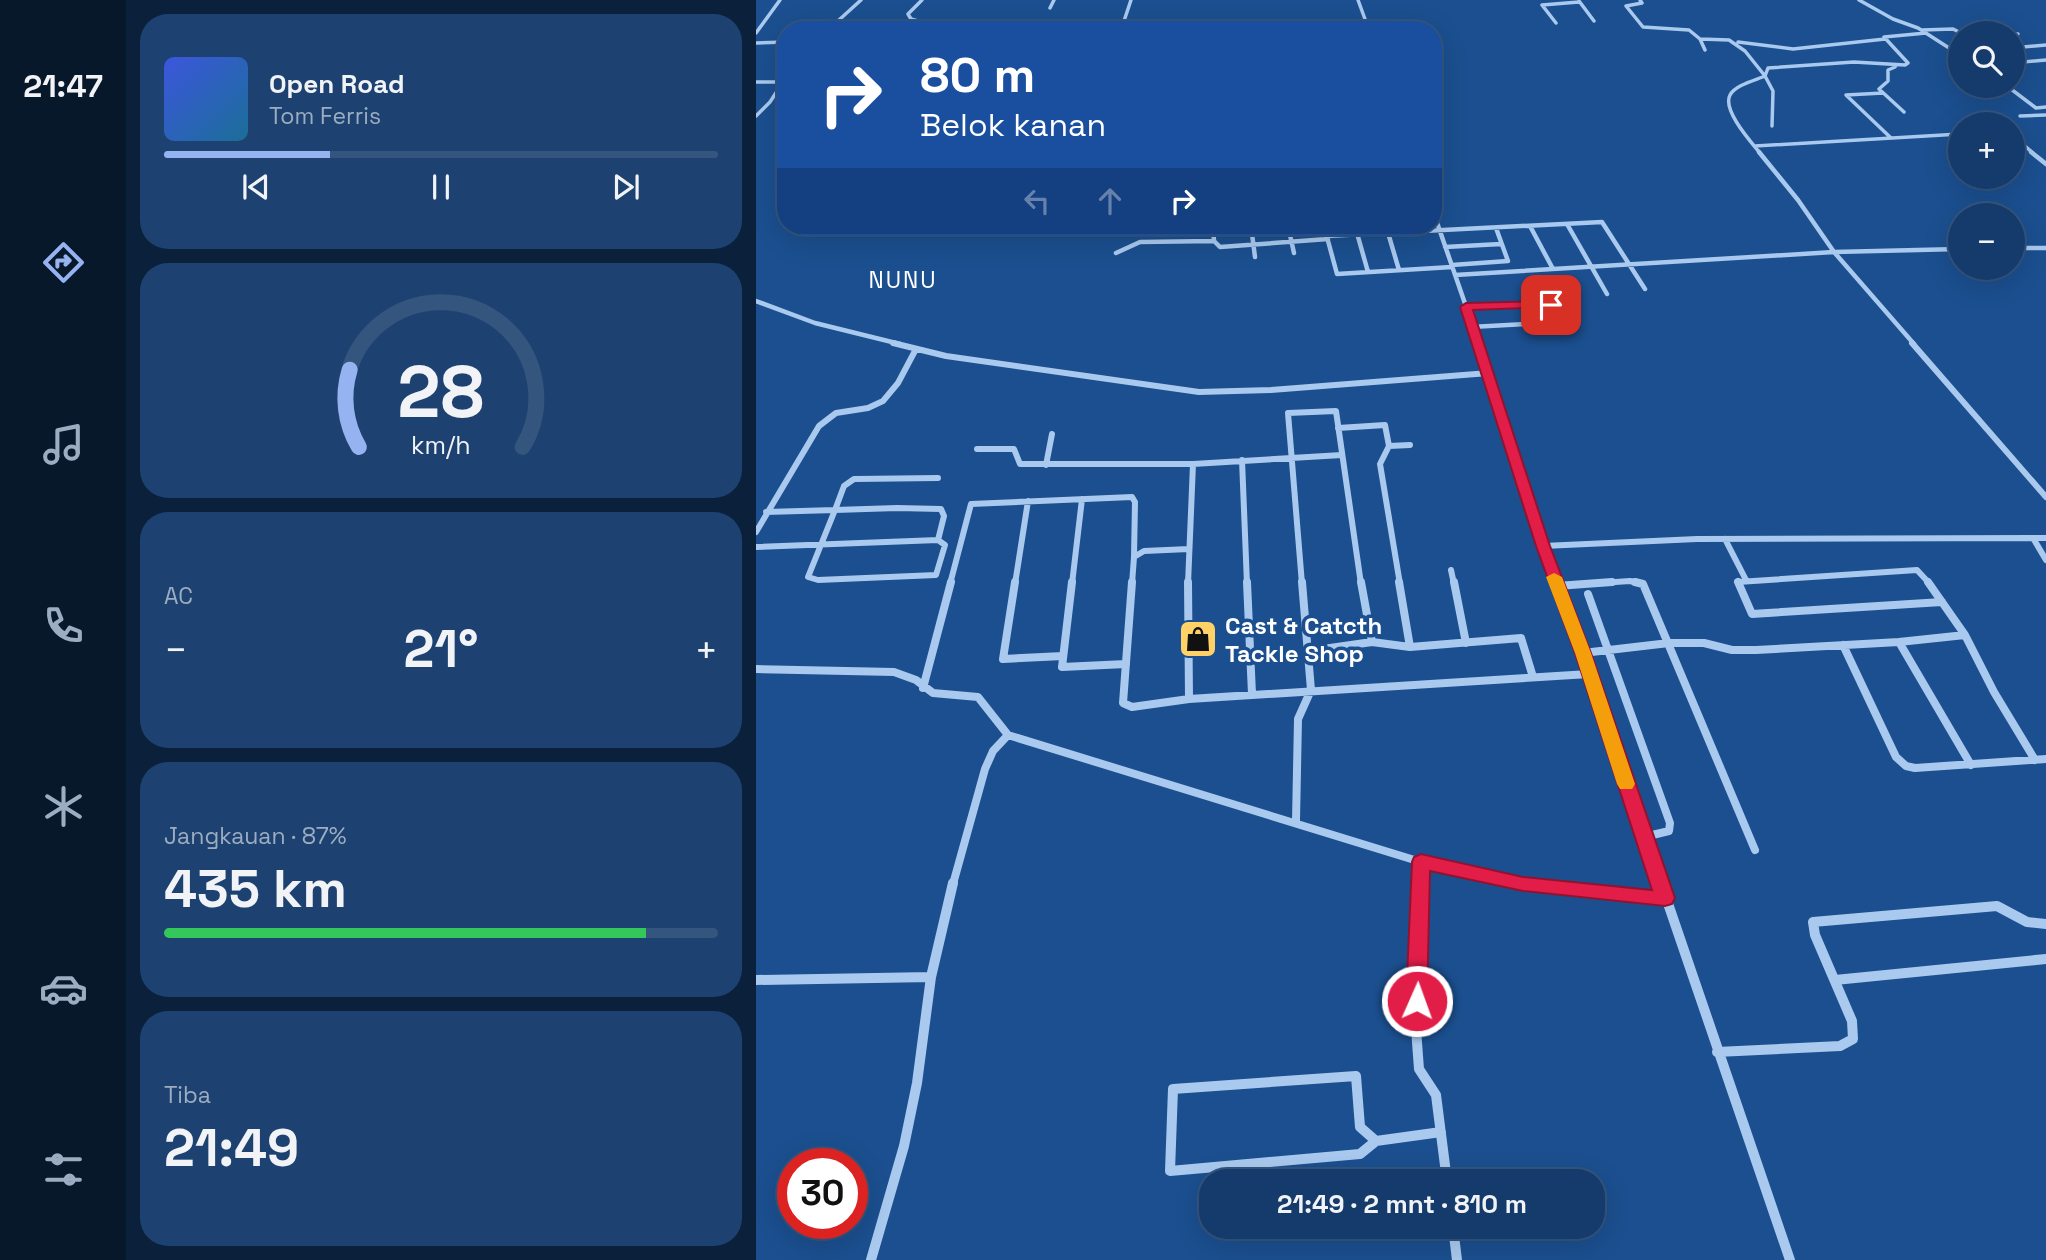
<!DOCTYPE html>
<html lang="id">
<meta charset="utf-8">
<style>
body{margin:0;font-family:"Space Grotesk",sans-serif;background:#1d4271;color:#f1f3f6;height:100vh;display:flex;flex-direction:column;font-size:26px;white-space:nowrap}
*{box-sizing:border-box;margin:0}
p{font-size:23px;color:#9dadc1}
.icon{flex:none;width:38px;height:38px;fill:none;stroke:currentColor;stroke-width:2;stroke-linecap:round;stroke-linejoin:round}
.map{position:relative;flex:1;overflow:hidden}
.details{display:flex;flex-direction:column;gap:14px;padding:14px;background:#0b203b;width:630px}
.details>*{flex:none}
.guide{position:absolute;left:21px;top:21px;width:665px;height:214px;border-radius:28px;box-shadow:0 7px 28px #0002,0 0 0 2px #33557e;background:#1a4fa0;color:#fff;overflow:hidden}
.fabs{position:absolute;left:1192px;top:21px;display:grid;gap:14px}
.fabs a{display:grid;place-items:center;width:77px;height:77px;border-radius:50%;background:#143b6b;box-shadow:0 7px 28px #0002,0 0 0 2px #33557e;font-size:35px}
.speed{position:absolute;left:21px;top:1148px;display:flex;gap:14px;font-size:35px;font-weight:700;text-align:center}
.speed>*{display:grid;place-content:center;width:91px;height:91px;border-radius:50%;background:#143b6b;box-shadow:0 7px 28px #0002,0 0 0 2px #33557e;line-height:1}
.speed .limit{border:10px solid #d22;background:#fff;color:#111}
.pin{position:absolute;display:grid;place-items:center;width:60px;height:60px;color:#fff;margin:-30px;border-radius:14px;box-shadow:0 4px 10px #0006}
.me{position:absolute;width:77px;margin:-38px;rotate:2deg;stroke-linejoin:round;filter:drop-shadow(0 0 5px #0008)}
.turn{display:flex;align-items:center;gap:24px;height:147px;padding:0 28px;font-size:32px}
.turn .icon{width:91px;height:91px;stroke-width:2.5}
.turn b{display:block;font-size:49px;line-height:60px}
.lanes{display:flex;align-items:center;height:66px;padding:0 28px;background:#0003;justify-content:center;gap:35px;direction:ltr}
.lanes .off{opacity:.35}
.big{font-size:52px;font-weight:800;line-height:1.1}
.details .widget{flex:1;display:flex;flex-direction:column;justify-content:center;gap:10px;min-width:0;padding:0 24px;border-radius:28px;background:#1d4271}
.details .dial{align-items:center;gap:0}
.dial svg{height:182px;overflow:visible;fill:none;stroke:#33557e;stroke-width:7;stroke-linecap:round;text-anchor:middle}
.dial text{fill:#f1f3f6;stroke:none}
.song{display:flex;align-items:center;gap:21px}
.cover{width:84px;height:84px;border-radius:10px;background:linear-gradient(135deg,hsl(230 70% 55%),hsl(200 70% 35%))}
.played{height:7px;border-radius:4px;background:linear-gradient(90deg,#95b2f1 30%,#33557e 30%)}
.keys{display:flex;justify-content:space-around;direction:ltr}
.heat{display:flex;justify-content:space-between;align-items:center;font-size:38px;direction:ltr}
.charge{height:10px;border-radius:5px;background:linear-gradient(90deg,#34c759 87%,#33557e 0)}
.trip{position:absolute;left:443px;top:1169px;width:406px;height:70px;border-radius:28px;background:#143b6b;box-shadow:0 7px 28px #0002,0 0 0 2px #33557e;font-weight:800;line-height:70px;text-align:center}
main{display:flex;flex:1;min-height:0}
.tabs{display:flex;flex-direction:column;width:126px;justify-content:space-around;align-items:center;background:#08182b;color:#9dadc1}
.tabs .icon{width:49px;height:49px}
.tabs .current{color:#95b2f1}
.tabs b{font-size:32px;color:#f1f3f6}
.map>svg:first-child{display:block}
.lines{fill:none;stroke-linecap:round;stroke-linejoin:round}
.street-far4{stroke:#a9c9ee;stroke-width:3.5}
.street-far3{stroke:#a9c9ee;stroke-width:4.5}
.street-far2{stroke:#a9c9ee;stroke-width:6}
.street-far1{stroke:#a9c9ee;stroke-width:8}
.street{stroke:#a9c9ee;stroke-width:10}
.route{fill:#e11d48;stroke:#92132f;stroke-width:2}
.slow{fill:#f59e0b}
.labels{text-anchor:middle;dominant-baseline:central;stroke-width:7;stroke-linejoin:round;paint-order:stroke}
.far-quarter-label{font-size:23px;letter-spacing:2px;fill:#fff;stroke:#1b4f8f}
.poi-label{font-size:24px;font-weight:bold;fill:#fff;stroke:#1b4f8f;text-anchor:start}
</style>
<main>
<nav class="tabs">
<b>21:47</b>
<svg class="icon current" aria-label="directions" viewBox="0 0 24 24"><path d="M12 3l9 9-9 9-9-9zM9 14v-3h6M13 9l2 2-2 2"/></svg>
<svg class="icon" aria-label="music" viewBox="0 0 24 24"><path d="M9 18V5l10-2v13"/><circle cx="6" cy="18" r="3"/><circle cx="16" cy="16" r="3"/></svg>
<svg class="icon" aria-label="phone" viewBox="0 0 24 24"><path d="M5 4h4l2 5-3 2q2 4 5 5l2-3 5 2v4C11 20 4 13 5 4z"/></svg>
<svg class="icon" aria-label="climate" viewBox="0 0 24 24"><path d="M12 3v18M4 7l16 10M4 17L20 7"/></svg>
<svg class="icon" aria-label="car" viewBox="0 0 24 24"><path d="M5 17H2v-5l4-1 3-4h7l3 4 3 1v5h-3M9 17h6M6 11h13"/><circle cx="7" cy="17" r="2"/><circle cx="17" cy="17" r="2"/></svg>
<svg class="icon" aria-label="filters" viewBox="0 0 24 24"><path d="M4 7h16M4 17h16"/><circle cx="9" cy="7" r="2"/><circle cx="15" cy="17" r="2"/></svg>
</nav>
<section class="details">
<div class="widget">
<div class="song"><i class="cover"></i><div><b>Open Road</b><p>Tom Ferris</p></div></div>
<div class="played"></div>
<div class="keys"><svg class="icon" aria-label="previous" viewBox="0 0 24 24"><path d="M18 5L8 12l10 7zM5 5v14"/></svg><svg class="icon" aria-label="pause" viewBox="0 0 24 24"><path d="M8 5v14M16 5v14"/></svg><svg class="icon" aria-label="next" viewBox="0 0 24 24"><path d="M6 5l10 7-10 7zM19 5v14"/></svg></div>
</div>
<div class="widget dial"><svg viewBox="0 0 100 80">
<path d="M14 69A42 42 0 1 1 86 69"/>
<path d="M14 69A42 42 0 0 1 10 35" stroke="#95b2f1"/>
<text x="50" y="56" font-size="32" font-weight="700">28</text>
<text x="50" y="72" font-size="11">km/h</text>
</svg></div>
<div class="widget"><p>AC</p>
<div class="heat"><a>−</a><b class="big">21°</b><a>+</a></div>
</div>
<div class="widget"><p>Jangkauan · 87%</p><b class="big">435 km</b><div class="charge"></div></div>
<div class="widget"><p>Tiba</p><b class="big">21:49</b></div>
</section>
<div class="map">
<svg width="1290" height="1260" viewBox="0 0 1290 1260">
<rect width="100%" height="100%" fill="#1b4f8f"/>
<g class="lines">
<path class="street-far4" d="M166,0l-14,14 3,5 14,4
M602,0l11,30
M884,0l2,3 -16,3 17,21 46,3 11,9 29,1 16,11 20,25c-9,4 -30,9 -35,19 -8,15 21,47 30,58
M1103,0l34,19 25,9 42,27
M823,1l15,20
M294,8l4,-8
M800,23l-14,-18 37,-3
M268,24v6
M298,25l1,5
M72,30l33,-30
M365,30l10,-30
M1166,30l31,-1 8,4
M0,33l24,-33
M1256,34h6
M944,39l5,11
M982,42l55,7 92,-10
M0,43l30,-1
M1256,48l34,-3
M1256,63l34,-3
M1139,67l-7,3v11l-9,8 25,23
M0,82h29
M1251,86l29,22 10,-1
M1127,93l-37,2 45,43
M0,116l14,-14 13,-20
M1264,116l25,-1
M1016,126l1,-35 -8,-15 3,-8 86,-6 51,3 3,-2 -24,-26 42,-4
M1256,135l21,18
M999,146l205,-12"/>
<path class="street-far3" d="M1003,152l39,48 36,52 126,-3
M1275,152l15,12
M677,211l46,133
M811,224l40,70
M457,226l1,15
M495,226l4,31
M532,226l6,27
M568,226l13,48 115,-7
M599,226l13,46
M630,226l13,44
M774,226l23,43
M570,236l276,-14 43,67
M689,247l56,-3
M1256,248h34
M360,253l24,-11 74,-1 6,6 108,-8
M696,265l56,-4 -12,-33
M699,275l379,-23 80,92
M0,301l59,22 85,21
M710,307l82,-3 10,6 6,12 -93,5"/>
<path class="street-far2" d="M137,343l53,13 253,36 72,-2 218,-17
M722,343l79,241
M1156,343l134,154
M582,428l47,-3 4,21 -9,18 20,120
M633,446l21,-1
M221,449h37l6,15h173l149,-9
M486,460l5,124
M290,465l6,-31
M141,508l44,1 3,7 -6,24 7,5 -9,30 -118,5 -10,-3 27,-67z
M79,510l9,-24 10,-7 84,-1
M10,512l69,-2
M0,532l63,-106 17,-13 32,-5 15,-7 15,-18 18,-34
M1277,538h13
M969,539l21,41
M787,546l154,-7 336,-1 13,22
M0,547l182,-7
M695,570l3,14
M194,584l21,-80 161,-7 3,5 -1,55
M259,584l13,-83
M316,584l10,-85
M376,584l2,-27 10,-6 45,-2
M432,584l5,-120
M546,584l-14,-171 48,-2 25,173
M830,584l44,-3 13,3
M983,584l-1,-2 179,-12 13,14"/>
<path class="street-far1" d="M259,582l-12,77 60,-3
M316,582l-10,85 64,-3
M376,582l-9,121 9,4 57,-8
M432,582l1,117 400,-25
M491,582l5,112
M605,582l11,60
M643,582l11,65
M698,582l12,61
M801,582l105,302
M879,582l8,2 112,266
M982,582l14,32 190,-12
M1172,582l37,53
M801,586l55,-4
M832,594l82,229 -1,8 -25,6
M1087,645l53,112 10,9 9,2 131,-9
M553,651l63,-9 38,5 111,-9 12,39
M827,653l86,-10h35l28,7h24l143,-8
M0,669l138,3 22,8 17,13 45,4 30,38 413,127 106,22
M167,688l28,-106
M1215,765l-72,-123 66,-7 29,57 41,68
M540,821l2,-102 13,-29 -9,-108
M197,884l32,-115 8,-18 15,-16
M664,884l1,-22"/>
<path class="street" d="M664,883l-4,146 3,40 17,26 11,86
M761,883l148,15
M905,883l129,377
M0,980l175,-3
M1079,980l211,-21
M961,1052l123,-6 13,-7 -1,-18 -37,-86 -2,-13 184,-16 30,16 19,2
M600,1076l4,51 16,14 -16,13 -190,17 3,-82z
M620,1141l65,-9
M697,1227l4,33
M115,1260l33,-114 13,-63 14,-106 22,-94"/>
</g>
<path class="route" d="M795,301l6,4 -2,2 -82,3 77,236 41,107 84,245 -3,6 -7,2 -142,-15 -93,-20 -3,130 -3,6 -7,3 -8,-3 -3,-6 6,-139 2,-5 7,-3 102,23 129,13 -77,-237 -39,-107 -76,-239 6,-4z"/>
<path class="slow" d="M798,573l8,4 29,76 44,131 -3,5h-12l-3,-5 -42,-131 -29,-76z"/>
<defs>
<symbol id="shop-square" viewBox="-11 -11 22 22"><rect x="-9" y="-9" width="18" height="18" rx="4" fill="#ffd166" stroke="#1b4f8f"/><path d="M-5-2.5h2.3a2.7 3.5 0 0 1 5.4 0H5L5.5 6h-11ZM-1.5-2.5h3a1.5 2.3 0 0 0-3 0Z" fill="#111"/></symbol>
</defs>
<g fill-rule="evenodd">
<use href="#shop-square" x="420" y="617" width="44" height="44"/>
</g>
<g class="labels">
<g class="far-quarter-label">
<text x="147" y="280">NUNU</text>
</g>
<g class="poi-label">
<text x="469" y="625">Cast &amp; Catcth<tspan x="469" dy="28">Tackle Shop</tspan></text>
</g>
</g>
</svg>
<div class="fabs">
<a><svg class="icon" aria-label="search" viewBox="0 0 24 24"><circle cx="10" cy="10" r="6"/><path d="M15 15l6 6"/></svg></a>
<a>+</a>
<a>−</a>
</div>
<div class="speed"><div class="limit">30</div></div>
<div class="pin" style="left:795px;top:305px;background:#d93025"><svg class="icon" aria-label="arrive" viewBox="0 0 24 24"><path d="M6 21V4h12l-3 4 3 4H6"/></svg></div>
<svg class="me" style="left:661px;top:1001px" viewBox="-20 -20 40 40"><circle r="17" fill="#e11d48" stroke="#fff" stroke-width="3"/><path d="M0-11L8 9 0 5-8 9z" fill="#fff"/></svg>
<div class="trip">21:49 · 2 mnt · 810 m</div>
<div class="guide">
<div class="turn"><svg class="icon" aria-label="right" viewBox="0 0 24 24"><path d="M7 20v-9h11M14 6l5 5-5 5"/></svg><div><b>80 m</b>Belok kanan</div></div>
<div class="lanes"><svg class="icon off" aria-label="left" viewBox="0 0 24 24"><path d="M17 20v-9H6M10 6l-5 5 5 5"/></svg><svg class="icon off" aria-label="ahead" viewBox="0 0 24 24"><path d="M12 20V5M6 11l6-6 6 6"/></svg><svg class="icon" aria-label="right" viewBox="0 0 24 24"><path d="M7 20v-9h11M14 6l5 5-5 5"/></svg></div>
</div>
</div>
</main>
